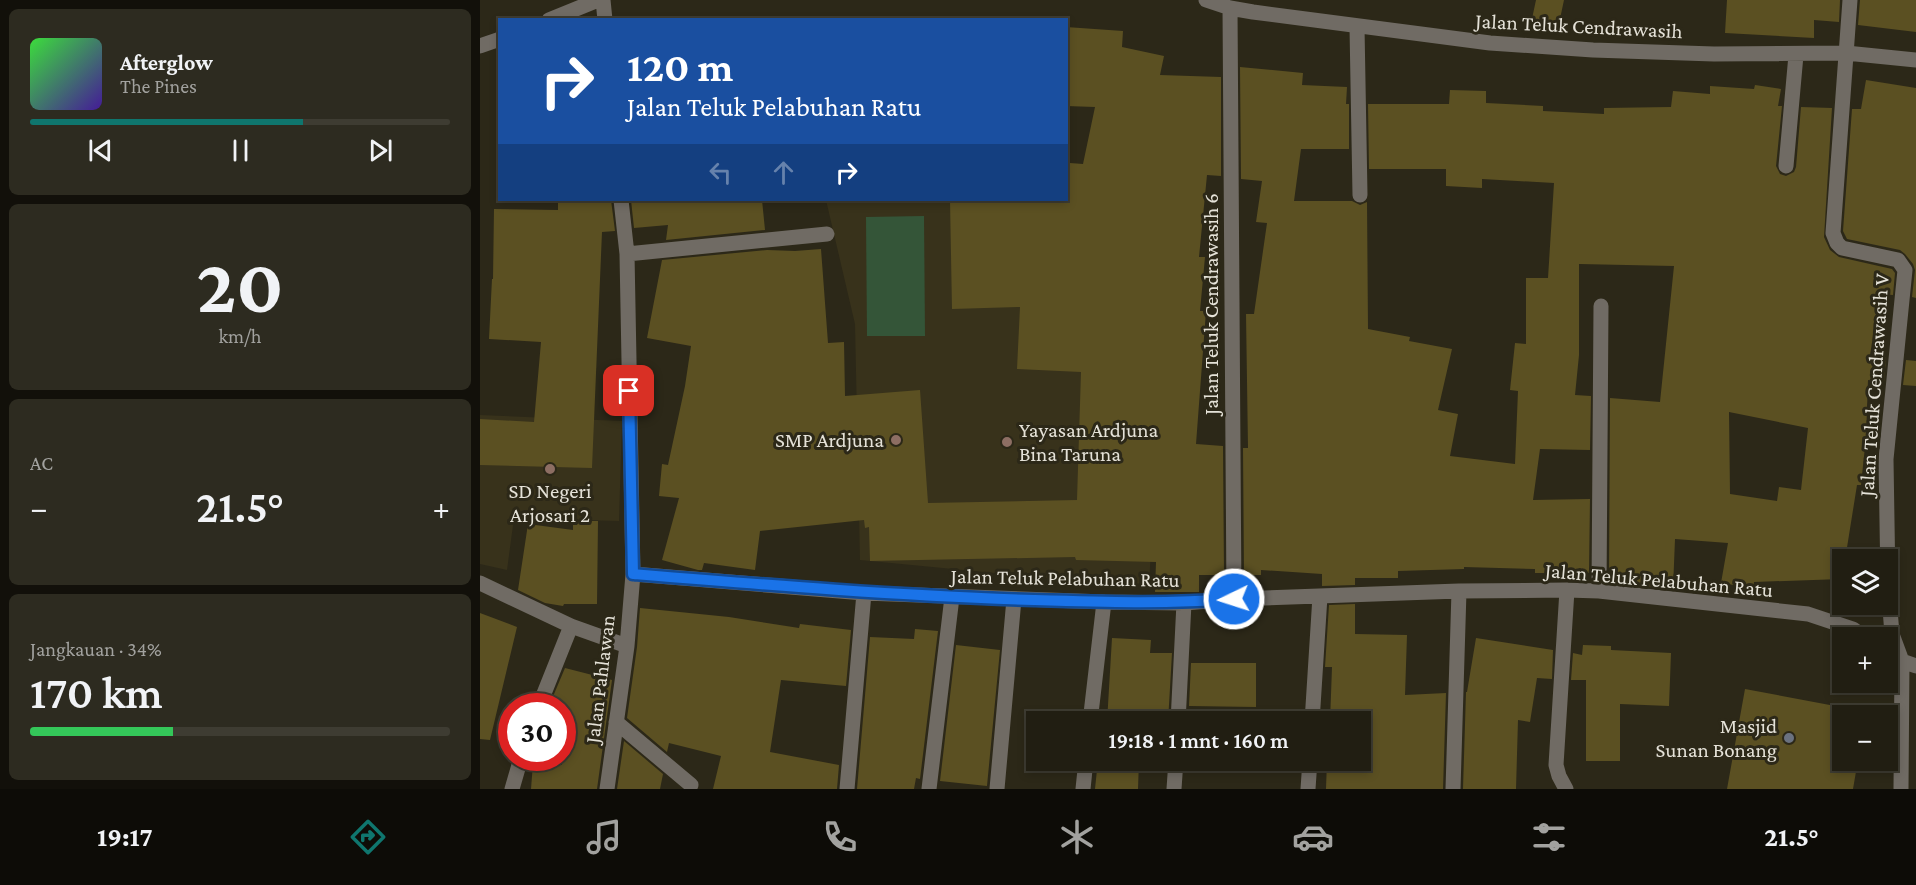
<!DOCTYPE html>
<html lang="id">
<meta charset="utf-8">
<style>
body{margin:0;font-family:"Crimson Pro",serif;background:#2d2b20;color:#f1f3f6;height:100vh;display:flex;flex-direction:column;font-size:22px;white-space:nowrap}
*{box-sizing:border-box;margin:0}
p{font-size:20px;color:#a2a29f}
.icon{flex:none;width:33px;height:33px;fill:none;stroke:currentColor;stroke-width:2;stroke-linecap:round;stroke-linejoin:round}
.map{position:relative;flex:1;overflow:hidden}
.panel{display:flex;flex-direction:column;gap:9px;padding:9px;background:#12100a;width:480px}
.panel>*{flex:none}
.guide{position:absolute;left:18px;top:18px;width:570px;height:183px;border-radius:0px;box-shadow:0 3px 9px #0003,0 0 0 2px #3e3c32;background:#1a4fa0;color:#fff;overflow:hidden}
.fabs{position:absolute;left:1352px;top:549px;display:grid;gap:12px}
.fabs a{display:grid;place-items:center;width:66px;height:66px;border-radius:0px;background:#211e12;box-shadow:0 3px 9px #0003,0 0 0 2px #3e3c32;font-size:30px}
.speed{position:absolute;left:18px;top:693px;display:flex;gap:12px;font-size:30px;font-weight:700;text-align:center}
.speed>*{display:grid;place-content:center;width:78px;height:78px;border-radius:50%;background:#211e12;box-shadow:0 3px 9px #0003,0 0 0 2px #3e3c32;line-height:1}
.speed .limit{border:9px solid #d22;background:#fff;color:#111}
.pin{position:absolute;display:grid;place-items:center;width:51px;height:51px;color:#fff;margin:-26px;border-radius:12px;box-shadow:0 3px 9px #0006}
.me{position:absolute;width:66px;margin:-33px;rotate:266deg;stroke-linejoin:round;filter:drop-shadow(0 0 4px #0008)}
.turn{display:flex;align-items:center;gap:21px;height:126px;padding:0 30px;font-size:27px}
.turn .icon{width:78px;height:78px;stroke-width:2.5}
.turn b{display:block;font-size:42px;line-height:51px}
.lanes{display:flex;align-items:center;height:57px;padding:0 30px;background:#0003;justify-content:center;gap:30px;direction:ltr}
.lanes .off{opacity:.35}
.big{font-size:45px;font-weight:600;line-height:1.1}
.panel .card{flex:1;display:flex;flex-direction:column;justify-content:center;gap:9px;min-width:0;padding:0 21px;border-radius:9px;background:#2d2b20}
.panel .dial{align-items:center;gap:0}
.dial b{font-size:78px;line-height:1}
.song{display:flex;align-items:center;gap:18px}
.cover{width:72px;height:72px;border-radius:9px;background:linear-gradient(135deg,hsl(120 70% 55%),hsl(260 70% 35%))}
.played{height:6px;border-radius:3px;background:linear-gradient(90deg,#0f766e 65%,#3e3c32 65%)}
.keys{display:flex;justify-content:space-around;direction:ltr}
.heat{display:flex;justify-content:space-between;align-items:center;font-size:33px;direction:ltr}
.charge{height:9px;border-radius:4px;background:linear-gradient(90deg,#34c759 34%,#3e3c32 0)}
.trip{position:absolute;left:546px;top:711px;width:345px;height:60px;border-radius:0px;background:#211e12;box-shadow:0 3px 9px #0003,0 0 0 2px #3e3c32;font-weight:600;line-height:60px;text-align:center}
.dock{display:flex;height:96px;justify-content:space-around;align-items:center;background:#0d0c07;color:#a2a29f}
.dock .icon{width:42px;height:42px}
.dock .active{color:#0f766e}
.dock b{font-size:27px;color:#f1f3f6}
main{display:flex;flex:1;min-height:0}
.map>svg:first-child{display:block}
.built{fill:#38321b}
.green{fill:#345538}
.building{fill:#5b5022;fill-rule:evenodd}
.lines{fill:none;stroke-linecap:round;stroke-linejoin:round}
.minor{stroke:#706b64;stroke-width:15}
.route-casing{stroke:#114b97;stroke-width:15}
.route{stroke:#1a73e8;stroke-width:10}
.education-dot{fill:#8d6e63;stroke:#2c2818;stroke-width:2}
.worship-dot{fill:#6b7280;stroke:#2c2818;stroke-width:2}
.labels{text-anchor:middle;dominant-baseline:central;stroke-width:6;stroke-linejoin:round;paint-order:stroke}
.street-label{font-size:21px;fill:#e5e2d8;stroke:#2c2818}
.poi-label{font-size:21px;fill:#e5e2d8;stroke:#2c2818;text-anchor:end}
</style>
<main>
<section class="panel">
<div class="card">
<div class="song"><i class="cover"></i><div><b>Afterglow</b><p>The Pines</p></div></div>
<div class="played"></div>
<div class="keys"><svg class="icon" aria-label="previous" viewBox="0 0 24 24"><path d="M18 5L8 12l10 7zM5 5v14"/></svg><svg class="icon" aria-label="pause" viewBox="0 0 24 24"><path d="M8 5v14M16 5v14"/></svg><svg class="icon" aria-label="next" viewBox="0 0 24 24"><path d="M6 5l10 7-10 7zM19 5v14"/></svg></div>
</div>
<div class="card dial"><b>20</b><p>km/h</p></div>
<div class="card"><p>AC</p>
<div class="heat"><a>−</a><b class="big">21.5°</b><a>+</a></div>
</div>
<div class="card"><p>Jangkauan · 34%</p><b class="big">170 km</b><div class="charge"></div></div>
</section>
<div class="map">
<svg width="1436" height="789" viewBox="0 0 1436 789">
<rect width="100%" height="100%" fill="#2c2818"/>
<path class="built" d="M346,200h185v96l152,2 -14,290 -289,-28 -5,-236z
M0,415l142,6 -3,100 -105,-3 -7,52 -27,-6z"/>
<path class="green" d="M444,216l1,120h-58l-1,-119z"/>
<path class="building" d="M1056,0h28l-7,33 -27,-5z
M1247,0h113l-1,22 -25,-2v18l-89,-5z
M1380,0h56v32l-58,-7z
M586,27l57,4 -1,16 42,9 -4,19 61,2v99l-14,-1 -8,82h6l-5,54h6l-10,133 27,2 1,129h-25v17h-44l1,-30 -80,-2 -1,-3 -205,4 -1,-34 -4,1 -1,-8 -104,11 -5,39 -51,-7 -2,7h-4l-36,-10 17,-62 -20,-2 3,-32 6,1 17,-79 6,-40 -44,-8 15,-78 105,-10 28,1 26,-2 7,94 16,-1 1,54 75,-6 8,113 149,-3 4,-128 -64,-3 3,-62 -68,2 -2,-109h119l1,-37 13,1 12,-57 -29,-1z
M760,67l63,6 -1,12 45,2 -1,17h3v45h-48l-7,52h58l8,4 7,-3 1,127 42,8 -1,4 43,8 -14,61 20,4 -8,42 65,8 3,-73 -8,-1 5,-47 11,1v-66h22l6,-95 -72,-4v9l-36,-2v-17h-77l-1,-65h81l1,-14 36,1v12l57,3v5l61,3v-6l67,-1 2,-16 37,3v-8l44,3 1,-4 26,4 -3,17h4l-6,60 4,8 6,2 8,-4 2,-5 5,-60 31,1 -8,129 6,13 9,7 53,12 3,4 -2,22 -13,-1 -10,61 16,2 -2,25 -16,-2 -2,57 -5,48h-4l-12,75h-3v19l-88,3 -1,6 -32,-5 7,-40 -53,-4 -2,50 -64,-7 1,-184 50,4 14,-136 -95,-2v91l-4,40 16,1 -1,54 -50,-1 -7,51 57,-1 -1,74h-54v-4l-71,-2v2l-66,2v7h-43v7l-33,1v-12l-61,-4v5h-17l-1,-127h5l-2,-134h8l13,-91 -11,-1 6,-41 -21,-2zM1249,412l79,16 -7,62 -22,-3 -2,14 -47,-7z
M1386,80l50,8v210l-4,-1 3,-27 -2,-6 -8,-10 -5,-4 -53,-11 -4,-8 9,-122h9z
M78,200h53l4,31 -13,1 -10,236 -112,-3v-46l54,3 7,-80 -52,-3 3,-60h1l1,-70 64,1z
M151,200h131l3,30 -99,10 2,-15 -34,3z
M1426,360l10,1v25l-13,-1z
M93,521h25l-1,83h-33l-1,2 -18,-3 -27,-13 10,-66 45,6z
M875,604v30l52,1 -2,60 41,-2 -3,96h-117l1,-29h33v-38h-30l2,-55h-7l4,-62z
M160,608l89,9 70,11 1,-4 51,6 -5,56 -65,-6 -11,72 69,13 -2,24h-124l8,-33 -52,-13 -2,9 -40,-34 10,-71z
M0,613l37,14 -27,113 -10,-1z
M435,629l23,2 -18,148 -4,-1 -2,11h-57l13,-152 44,2z
M632,638l39,2 -1,13h22l-4,69h-61z
M996,638l77,12 -1,29 -15,-1 -7,44 -12,-2 -2,69h-53l3,-97h1z
M476,645l44,5 -13,136 -47,-5z
M1103,645l28,1v4l60,3 -2,53 -49,-2v57h-34v-81h-15l2,-27 9,2z
M711,663h65v44l-67,-1z
M85,668l47,12 -15,109h-66l2,-26 29,2v-59h-13z
M1265,689l122,23 -1,4h-24v44h16l-5,29h-126z
M144,741l39,33 -3,15h-43z
M618,760h68l-27,1 -1,28h-43z"/>
<g class="lines">
<path class="minor" d="M123,0l2,20
M726,0l24,8 23,4 237,31 103,7 121,4 132,-1 70,7
M1370,0l-17,233 4,10 5,5 56,12 7,10 -19,189 2,125 4,50 10,27 -1,128
M750,8l4,591
M69,20l49,-20
M877,27l3,168
M0,46l20,-7
M1306,166l10,-111
M147,254l200,-20
M153,574l231,19 240,9 80,1 50,-4 225,-8 108,-1 32,1 209,23 45,15 12,9
M0,583l91,43
M1119,591l2,-285
M1407,653l15,8 14,5
M59,706l32,-80 56,20
M136,722l75,63
M610,722l14,-120
M698,722l6,-119
M832,722l8,-126
M32,789l9,-31
M127,789l20,-143 6,-72 -6,-320 -6,-54
M367,789l17,-196
M449,789l23,-192
M517,789l17,-190
M603,789l3,-29
M694,789l2,-29
M828,789l2,-29
M973,789l6,-198
M1086,789l-7,-13 -3,-11 11,-175"/>
</g>
<g class="lines">
<defs>
<path id="route" d="M149,391l4,183c134,11 267,22 401,26 67,2 133,4 200,-1"/>
</defs>
<use href="#route" class="route-casing"/>
<use href="#route" class="route"/>
</g>
<g class="education-dot">
<circle cx="416" cy="440" r="6"/>
<circle cx="527" cy="442" r="6"/>
<circle cx="70" cy="469" r="6"/>
</g>
<circle class="worship-dot" cx="1309" cy="738" r="6"/>
<g class="labels">
<g class="street-label">
<text transform="translate(1099 26) rotate(3)">Jalan Teluk Cendrawasih</text>
<text transform="translate(731 304) rotate(-90)">Jalan Teluk Cendrawasih 6</text>
<text transform="translate(1394 385) rotate(-86)">Jalan Teluk Cendrawasih V</text>
<text transform="translate(585 578) rotate(1)">Jalan Teluk Pelabuhan Ratu</text>
<text transform="translate(1179 580) rotate(5)">Jalan Teluk Pelabuhan Ratu</text>
<text transform="translate(120 679) rotate(-83)">Jalan Pahlawan</text>
</g>
<g class="poi-label">
<text x="539" y="430" text-anchor="start">Yayasan Ardjuna<tspan x="539" dy="24">Bina Taruna</tspan></text>
<text x="404" y="440">SMP Ardjuna</text>
<text x="70" y="491" text-anchor="middle">SD Negeri<tspan x="70" dy="24">Arjosari 2</tspan></text>
<text x="1297" y="726">Masjid<tspan x="1297" dy="24">Sunan Bonang</tspan></text>
</g>
</g>
</svg>
<div class="fabs">
<a><svg class="icon" aria-label="layers" viewBox="0 0 24 24"><path d="M12 4l9 5-9 5-9-5zM3 14l9 5 9-5"/></svg></a>
<a>+</a>
<a>−</a>
</div>
<div class="speed"><div class="limit">30</div></div>
<div class="pin" style="left:149px;top:391px;background:#d93025"><svg class="icon" aria-label="arrive" viewBox="0 0 24 24"><path d="M6 21V4h12l-3 4 3 4H6"/></svg></div>
<svg class="me" style="left:754px;top:599px" viewBox="-20 -20 40 40"><circle r="17" fill="#1a73e8" stroke="#fff" stroke-width="3"/><path d="M0-11L8 9 0 5-8 9z" fill="#fff"/></svg>
<div class="trip">19:18 · 1 mnt · 160 m</div>
<div class="guide">
<div class="turn"><svg class="icon" aria-label="right" viewBox="0 0 24 24"><path d="M7 20v-9h11M14 6l5 5-5 5"/></svg><div><b>120 m</b>Jalan Teluk Pelabuhan Ratu</div></div>
<div class="lanes"><svg class="icon off" aria-label="left" viewBox="0 0 24 24"><path d="M17 20v-9H6M10 6l-5 5 5 5"/></svg><svg class="icon off" aria-label="ahead" viewBox="0 0 24 24"><path d="M12 20V5M6 11l6-6 6 6"/></svg><svg class="icon" aria-label="right" viewBox="0 0 24 24"><path d="M7 20v-9h11M14 6l5 5-5 5"/></svg></div>
</div>
</div>
</main>
<nav class="dock">
<b>19:17</b>
<svg class="icon active" aria-label="directions" viewBox="0 0 24 24"><path d="M12 3l9 9-9 9-9-9zM9 14v-3h6M13 9l2 2-2 2"/></svg>
<svg class="icon" aria-label="music" viewBox="0 0 24 24"><path d="M9 18V5l10-2v13"/><circle cx="6" cy="18" r="3"/><circle cx="16" cy="16" r="3"/></svg>
<svg class="icon" aria-label="phone" viewBox="0 0 24 24"><path d="M5 4h4l2 5-3 2q2 4 5 5l2-3 5 2v4C11 20 4 13 5 4z"/></svg>
<svg class="icon" aria-label="climate" viewBox="0 0 24 24"><path d="M12 3v18M4 7l16 10M4 17L20 7"/></svg>
<svg class="icon" aria-label="car" viewBox="0 0 24 24"><path d="M5 17H2v-5l4-1 3-4h7l3 4 3 1v5h-3M9 17h6M6 11h13"/><circle cx="7" cy="17" r="2"/><circle cx="17" cy="17" r="2"/></svg>
<svg class="icon" aria-label="filters" viewBox="0 0 24 24"><path d="M4 7h16M4 17h16"/><circle cx="9" cy="7" r="2"/><circle cx="15" cy="17" r="2"/></svg>
<b>21.5°</b>
</nav>
